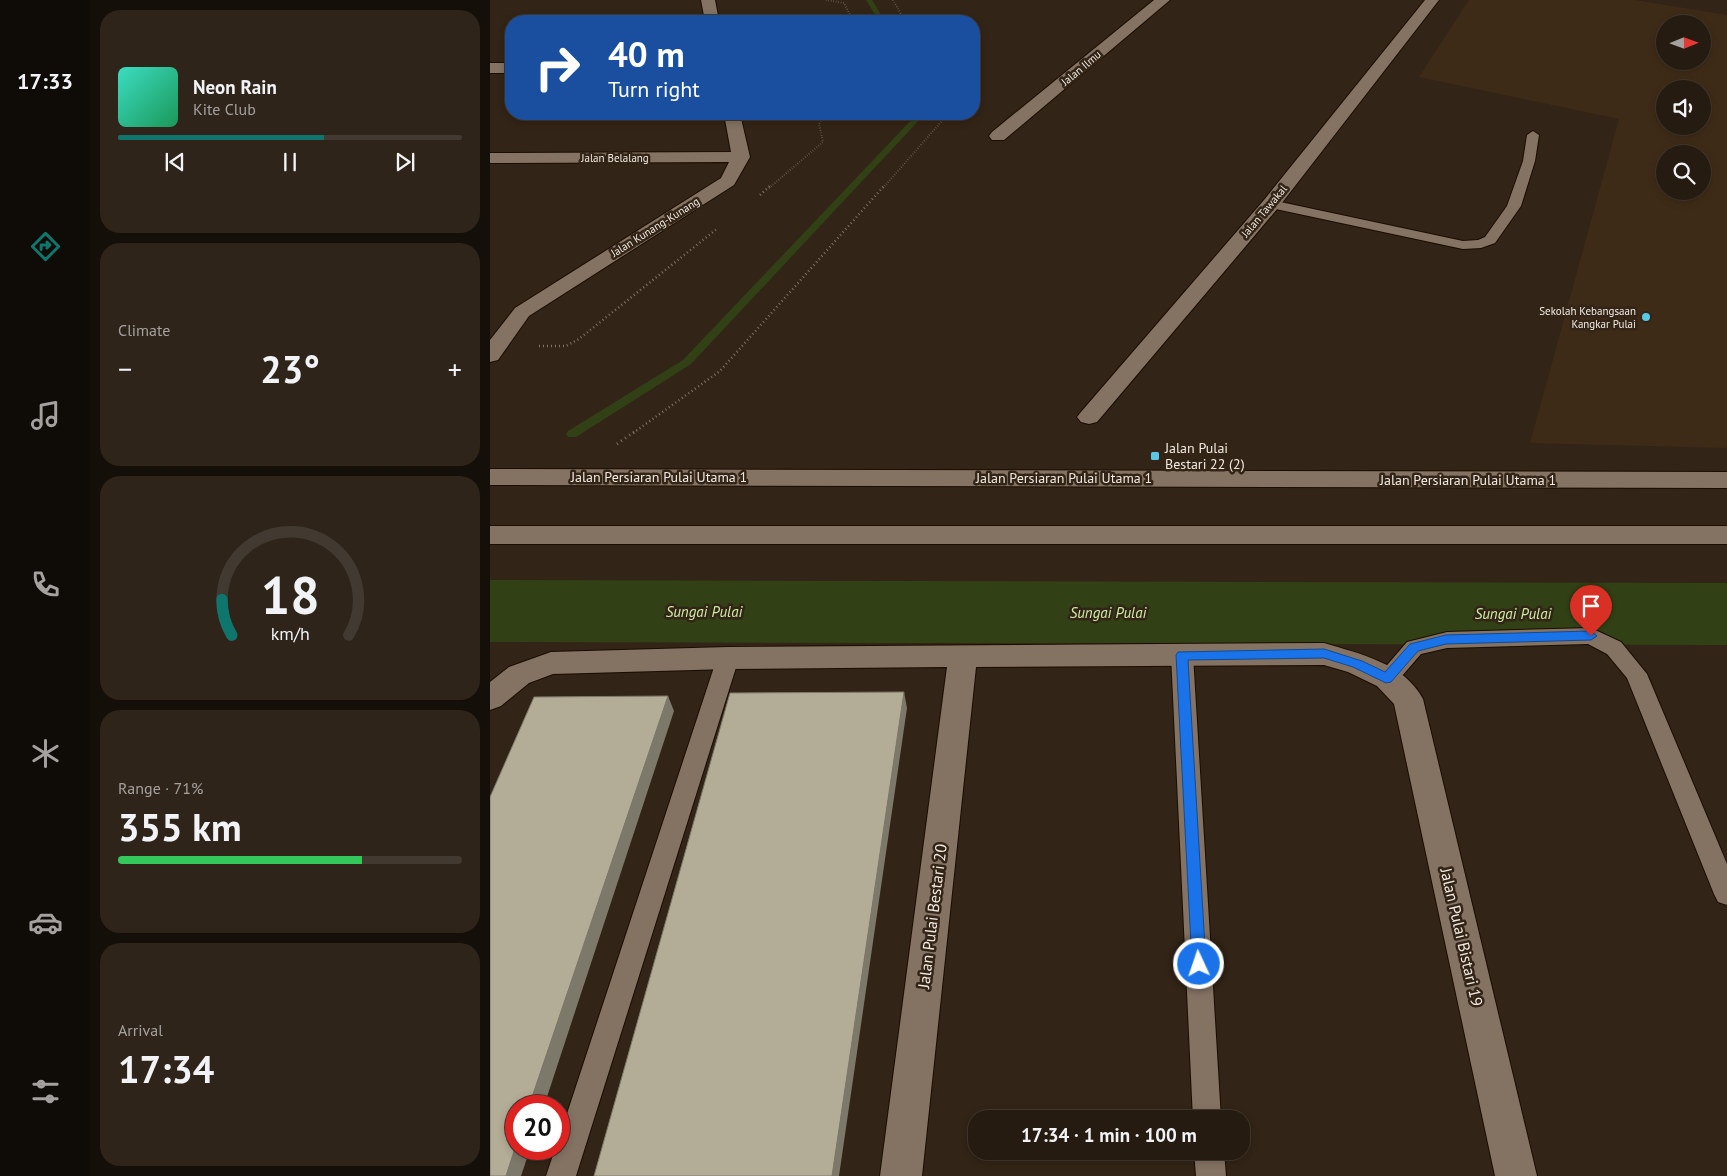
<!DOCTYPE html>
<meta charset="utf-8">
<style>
body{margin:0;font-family:"PT Sans",sans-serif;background:#2e2419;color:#f1f3f6;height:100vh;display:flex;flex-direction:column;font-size:19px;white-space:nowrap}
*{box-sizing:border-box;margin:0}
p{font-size:16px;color:#a4a19f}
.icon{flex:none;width:28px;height:28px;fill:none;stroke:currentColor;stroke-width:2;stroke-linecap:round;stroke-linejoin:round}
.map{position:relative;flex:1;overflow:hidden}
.side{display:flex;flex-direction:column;gap:10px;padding:10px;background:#150f09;width:400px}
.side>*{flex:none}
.guide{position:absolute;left:15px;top:15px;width:475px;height:105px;border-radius:20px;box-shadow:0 2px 8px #0003,0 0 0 1px #423930;background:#1a4fa0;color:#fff;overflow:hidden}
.needle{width:32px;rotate:89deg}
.tools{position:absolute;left:1166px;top:15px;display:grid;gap:10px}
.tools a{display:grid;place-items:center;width:55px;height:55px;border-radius:50%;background:#261b10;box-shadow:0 2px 8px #0003,0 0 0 1px #423930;font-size:25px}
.speed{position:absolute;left:15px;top:1095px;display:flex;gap:10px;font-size:25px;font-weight:700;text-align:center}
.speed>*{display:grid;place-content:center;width:65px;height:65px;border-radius:50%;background:#261b10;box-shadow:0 2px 8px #0003,0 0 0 1px #423930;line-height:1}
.speed .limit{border:8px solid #d22;background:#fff;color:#111}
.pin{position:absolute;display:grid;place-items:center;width:42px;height:42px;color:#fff;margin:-51px -21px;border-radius:50% 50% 50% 0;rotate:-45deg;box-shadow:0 0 5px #0007}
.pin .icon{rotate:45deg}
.me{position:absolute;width:55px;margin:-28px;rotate:357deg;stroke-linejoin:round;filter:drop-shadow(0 0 4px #0008)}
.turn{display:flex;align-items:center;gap:18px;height:105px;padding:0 20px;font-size:22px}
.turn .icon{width:65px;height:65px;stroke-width:2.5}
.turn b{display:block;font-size:35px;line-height:42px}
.big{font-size:38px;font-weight:800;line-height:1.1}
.side .tile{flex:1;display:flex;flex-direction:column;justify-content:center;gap:8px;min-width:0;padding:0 18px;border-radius:20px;background:#2e2419}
.side .dial{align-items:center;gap:0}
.dial svg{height:130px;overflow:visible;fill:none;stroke:#423930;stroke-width:7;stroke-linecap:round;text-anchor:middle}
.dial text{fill:#f1f3f6;stroke:none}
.song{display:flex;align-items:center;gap:15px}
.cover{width:60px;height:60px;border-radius:8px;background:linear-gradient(135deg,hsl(170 70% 55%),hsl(150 70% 35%))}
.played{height:5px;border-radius:2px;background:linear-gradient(90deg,#0f766e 60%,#423930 60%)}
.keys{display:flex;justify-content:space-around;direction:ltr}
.heat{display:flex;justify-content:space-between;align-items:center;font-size:28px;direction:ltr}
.charge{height:8px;border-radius:4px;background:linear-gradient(90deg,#34c759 71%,#423930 0)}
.trip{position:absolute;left:478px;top:1110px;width:282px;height:50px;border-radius:20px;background:#261b10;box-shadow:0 2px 8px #0003,0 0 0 1px #423930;font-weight:800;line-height:50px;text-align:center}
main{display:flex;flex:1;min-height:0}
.tabs{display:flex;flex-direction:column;width:90px;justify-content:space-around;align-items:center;background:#0f0b06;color:#a4a19f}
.tabs .icon{width:35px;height:35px}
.tabs .current{color:#0f766e}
.tabs b{font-size:22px;color:#f1f3f6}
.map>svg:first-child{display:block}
.built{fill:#3e2b17;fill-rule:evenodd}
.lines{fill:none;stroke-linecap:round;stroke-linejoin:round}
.stream{fill:#314115;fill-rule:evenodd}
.river{fill:#314115;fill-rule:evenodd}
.service-casing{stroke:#1a0d02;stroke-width:2}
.minor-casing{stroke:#1a0d02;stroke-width:2}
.secondary-casing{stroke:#1a0d02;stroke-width:2}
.path-far2{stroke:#7e7266;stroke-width:2;stroke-dasharray:0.5 2;stroke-linecap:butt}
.path-far1{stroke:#7e7266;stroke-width:2.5;stroke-dasharray:1 3;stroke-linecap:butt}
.path{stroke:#7e7266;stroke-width:3;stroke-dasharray:1 4;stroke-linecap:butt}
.service{fill:#847363;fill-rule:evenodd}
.minor{fill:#847363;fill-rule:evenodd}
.secondary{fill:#847363;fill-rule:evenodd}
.shaded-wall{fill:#7d796a}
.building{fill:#b3ad97;stroke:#7d796a}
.route{fill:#1a73e8;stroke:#114b97}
.poi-dot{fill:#59c8e5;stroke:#322416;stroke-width:2}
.labels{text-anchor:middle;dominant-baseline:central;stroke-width:5;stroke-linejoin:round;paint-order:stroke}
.far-street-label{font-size:11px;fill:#f2e9e0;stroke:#322416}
.far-poi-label{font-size:11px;fill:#f2e9e0;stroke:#322416;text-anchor:end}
.poi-label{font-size:14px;fill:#f2e9e0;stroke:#322416;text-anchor:start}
.street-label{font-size:14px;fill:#f2e9e0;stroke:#322416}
.water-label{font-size:15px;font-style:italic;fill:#cfeea5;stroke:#322416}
.near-street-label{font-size:16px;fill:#f2e9e0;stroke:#322416}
</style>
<main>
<nav class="tabs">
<b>17:33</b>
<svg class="icon current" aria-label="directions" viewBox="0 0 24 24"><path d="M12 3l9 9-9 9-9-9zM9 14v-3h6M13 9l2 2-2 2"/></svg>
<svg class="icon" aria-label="music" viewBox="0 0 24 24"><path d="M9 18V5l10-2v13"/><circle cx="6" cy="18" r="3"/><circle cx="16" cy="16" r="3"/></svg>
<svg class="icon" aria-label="phone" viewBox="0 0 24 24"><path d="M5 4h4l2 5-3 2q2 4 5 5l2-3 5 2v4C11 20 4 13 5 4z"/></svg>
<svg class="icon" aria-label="climate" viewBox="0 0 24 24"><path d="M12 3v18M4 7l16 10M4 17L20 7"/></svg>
<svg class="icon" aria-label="car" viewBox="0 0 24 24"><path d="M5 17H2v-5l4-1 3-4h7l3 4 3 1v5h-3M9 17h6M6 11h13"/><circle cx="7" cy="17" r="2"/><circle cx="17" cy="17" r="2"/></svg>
<svg class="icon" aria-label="filters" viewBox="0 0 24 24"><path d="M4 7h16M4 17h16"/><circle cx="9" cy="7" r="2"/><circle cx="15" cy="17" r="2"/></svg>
</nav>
<section class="side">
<div class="tile">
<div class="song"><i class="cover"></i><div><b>Neon Rain</b><p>Kite Club</p></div></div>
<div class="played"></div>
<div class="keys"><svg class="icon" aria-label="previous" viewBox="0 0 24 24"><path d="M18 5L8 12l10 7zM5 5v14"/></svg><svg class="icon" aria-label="pause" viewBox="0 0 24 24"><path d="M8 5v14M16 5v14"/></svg><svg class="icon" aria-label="next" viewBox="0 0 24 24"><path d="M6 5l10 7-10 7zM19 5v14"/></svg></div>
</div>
<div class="tile"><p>Climate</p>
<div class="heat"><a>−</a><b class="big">23°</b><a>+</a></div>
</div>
<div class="tile dial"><svg viewBox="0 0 100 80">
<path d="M14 69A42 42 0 1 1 86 69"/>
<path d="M14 69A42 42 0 0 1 8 47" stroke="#0f766e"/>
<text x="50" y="56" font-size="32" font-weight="700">18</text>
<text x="50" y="72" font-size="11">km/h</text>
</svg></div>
<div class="tile"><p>Range · 71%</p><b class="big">355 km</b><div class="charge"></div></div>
<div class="tile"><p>Arrival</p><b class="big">17:34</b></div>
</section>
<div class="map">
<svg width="1237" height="1176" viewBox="0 0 1237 1176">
<rect width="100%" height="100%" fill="#322416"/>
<path class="built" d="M979,0h166l92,15v433l-197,-5 89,-324 -200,-42zM1175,24h37v37h-37zM1175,89h37v37h-37zM1175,154h37v37h-37z"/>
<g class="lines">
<path class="stream" d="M376,0h6l13,21h-6z
M427,114h8l-234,250 -115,73h-8l-2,-3 2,-3 115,-71z"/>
<path class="river" d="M0,580l1237,3v62l-1237,-3z"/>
<defs>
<path id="service" d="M1043,131l6,4 -4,26 -14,45 -26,37 -14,5 -18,1 -192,-41 -7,-4 7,-4 192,41 15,-1 7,-3 22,-31 16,-45 4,-26z
M1101,628l30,14 26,32 80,190v41l-9,-3 -4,-8 -87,-216 -20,-24 -19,-10 -141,4 -26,6 -26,30 -8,2 -8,-2 -3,-6 31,-36 40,-10z
M692,647l7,2 4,6 28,464h-28l-22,-464 4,-6z
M238,650l7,2 4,6 -163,518h-30l9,-27h4v-11l158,-480 4,-6z
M704,1151h30l2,25h-30z"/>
<path id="minor" d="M211,0h14l4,21h-14z
M664,0h16l-166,140h-12l-3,-4 3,-4z
M935,0h14l-161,208 -181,214 -8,2 -8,-2 -4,-5 4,-5 183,-212z
M0,63h21v10h-21z
M234,114h16l10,43 -16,28 -205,131 -31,44 -8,2v-22l25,-32 206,-130 8,-16 -239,1v-10l241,-1z
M834,643c36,11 80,20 99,56l114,477h-42l-101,-472 -17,-18 -29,-14 -24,-7 -348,2 -54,509h-42l67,-509 -219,2 -175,5 -24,9 -28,23 -11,4v-28l19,-15 42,-15 177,-5z"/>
<path id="secondary" d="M0,469l1237,3v16l-1237,-3z
M0,526h1237v18h-1237z"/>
</defs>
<use href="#service" class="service-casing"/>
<use href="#minor" class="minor-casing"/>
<use href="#secondary" class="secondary-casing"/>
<path class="path-far2" d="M336,0l18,3 9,18
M403,0l12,21
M279,188l54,-46 -4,-18 6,-10
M393,188l65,-74"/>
<path class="path-far1" d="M270,195l10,-9
M49,346h27l13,-7 139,-111
M143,433l87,-62 164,-185"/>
<path class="path" d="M127,444l17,-12"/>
<use href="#service" class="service"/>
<use href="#minor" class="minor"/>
<use href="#secondary" class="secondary"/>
</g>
<path class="shaded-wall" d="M414,692l3,16 -68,468h-7z
M178,696l6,15 -130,395h-15z
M26,1145v4h14l-9,27h-15z"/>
<path class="building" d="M414,692l-72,484h-238l136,-483z
M178,696l-139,410h-13v39l-10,31h-16v-379l44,-100z"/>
<path class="route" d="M1101,631l6,5 -6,4 -145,4 -28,7 -27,31 -5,1 -33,-16 -29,-9 -136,2 18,304 -2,5 -5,2 -5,-2 -2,-5 -16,-309 2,-3 146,-3 38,12 23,11 25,-28 36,-9z"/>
<g class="poi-dot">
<circle cx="1156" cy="317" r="5"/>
<rect x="660" y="451" width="10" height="10" rx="2.5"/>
</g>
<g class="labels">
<g class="far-street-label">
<text transform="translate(591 68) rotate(-40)">Jalan Ilmu</text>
<text x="125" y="158">Jalan Belalang</text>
<text transform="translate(774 211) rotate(-50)">Jalan Tawakal</text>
<text transform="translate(165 227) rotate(-32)">Jalan Kunang-Kunang</text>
</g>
<g class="far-poi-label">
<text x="1146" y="311">Sekolah Kebangsaan<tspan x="1146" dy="13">Kangkar Pulai</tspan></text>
</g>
<g class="poi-label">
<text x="675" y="448">Jalan Pulai<tspan x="675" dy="16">Bestari 22 (2)</tspan></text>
</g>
<g class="street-label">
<text x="169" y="477">Jalan Persiaran Pulai Utama 1</text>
<text x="574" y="478">Jalan Persiaran Pulai Utama 1</text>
<text x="978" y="480">Jalan Persiaran Pulai Utama 1</text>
</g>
<g class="water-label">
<text x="214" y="611">Sungai Pulai</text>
<text x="618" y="612">Sungai Pulai</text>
<text x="1023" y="613">Sungai Pulai</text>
</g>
<g class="near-street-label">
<text transform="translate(442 916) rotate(-83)">Jalan Pulai Bestari 20</text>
<text transform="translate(972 937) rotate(77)">Jalan Pulai Bistari 19</text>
</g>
</g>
</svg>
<div class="tools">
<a><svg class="needle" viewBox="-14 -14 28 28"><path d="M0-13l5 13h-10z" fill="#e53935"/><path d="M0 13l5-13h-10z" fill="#a4a19f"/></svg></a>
<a><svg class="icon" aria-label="sound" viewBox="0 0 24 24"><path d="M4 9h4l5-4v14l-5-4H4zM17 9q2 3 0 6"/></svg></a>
<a><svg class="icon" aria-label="search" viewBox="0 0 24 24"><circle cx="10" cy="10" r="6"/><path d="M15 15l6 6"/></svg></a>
</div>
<div class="speed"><div class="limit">20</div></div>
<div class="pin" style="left:1101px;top:636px;background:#d93025"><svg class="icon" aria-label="arrive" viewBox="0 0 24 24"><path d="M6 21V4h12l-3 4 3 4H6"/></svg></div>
<svg class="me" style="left:709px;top:964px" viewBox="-20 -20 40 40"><circle r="17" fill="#1a73e8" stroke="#fff" stroke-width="3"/><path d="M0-11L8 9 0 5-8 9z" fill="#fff"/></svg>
<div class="trip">17:34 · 1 min · 100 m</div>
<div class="guide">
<div class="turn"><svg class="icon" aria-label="right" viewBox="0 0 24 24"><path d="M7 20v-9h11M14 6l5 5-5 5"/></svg><div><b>40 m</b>Turn right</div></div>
</div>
</div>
</main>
